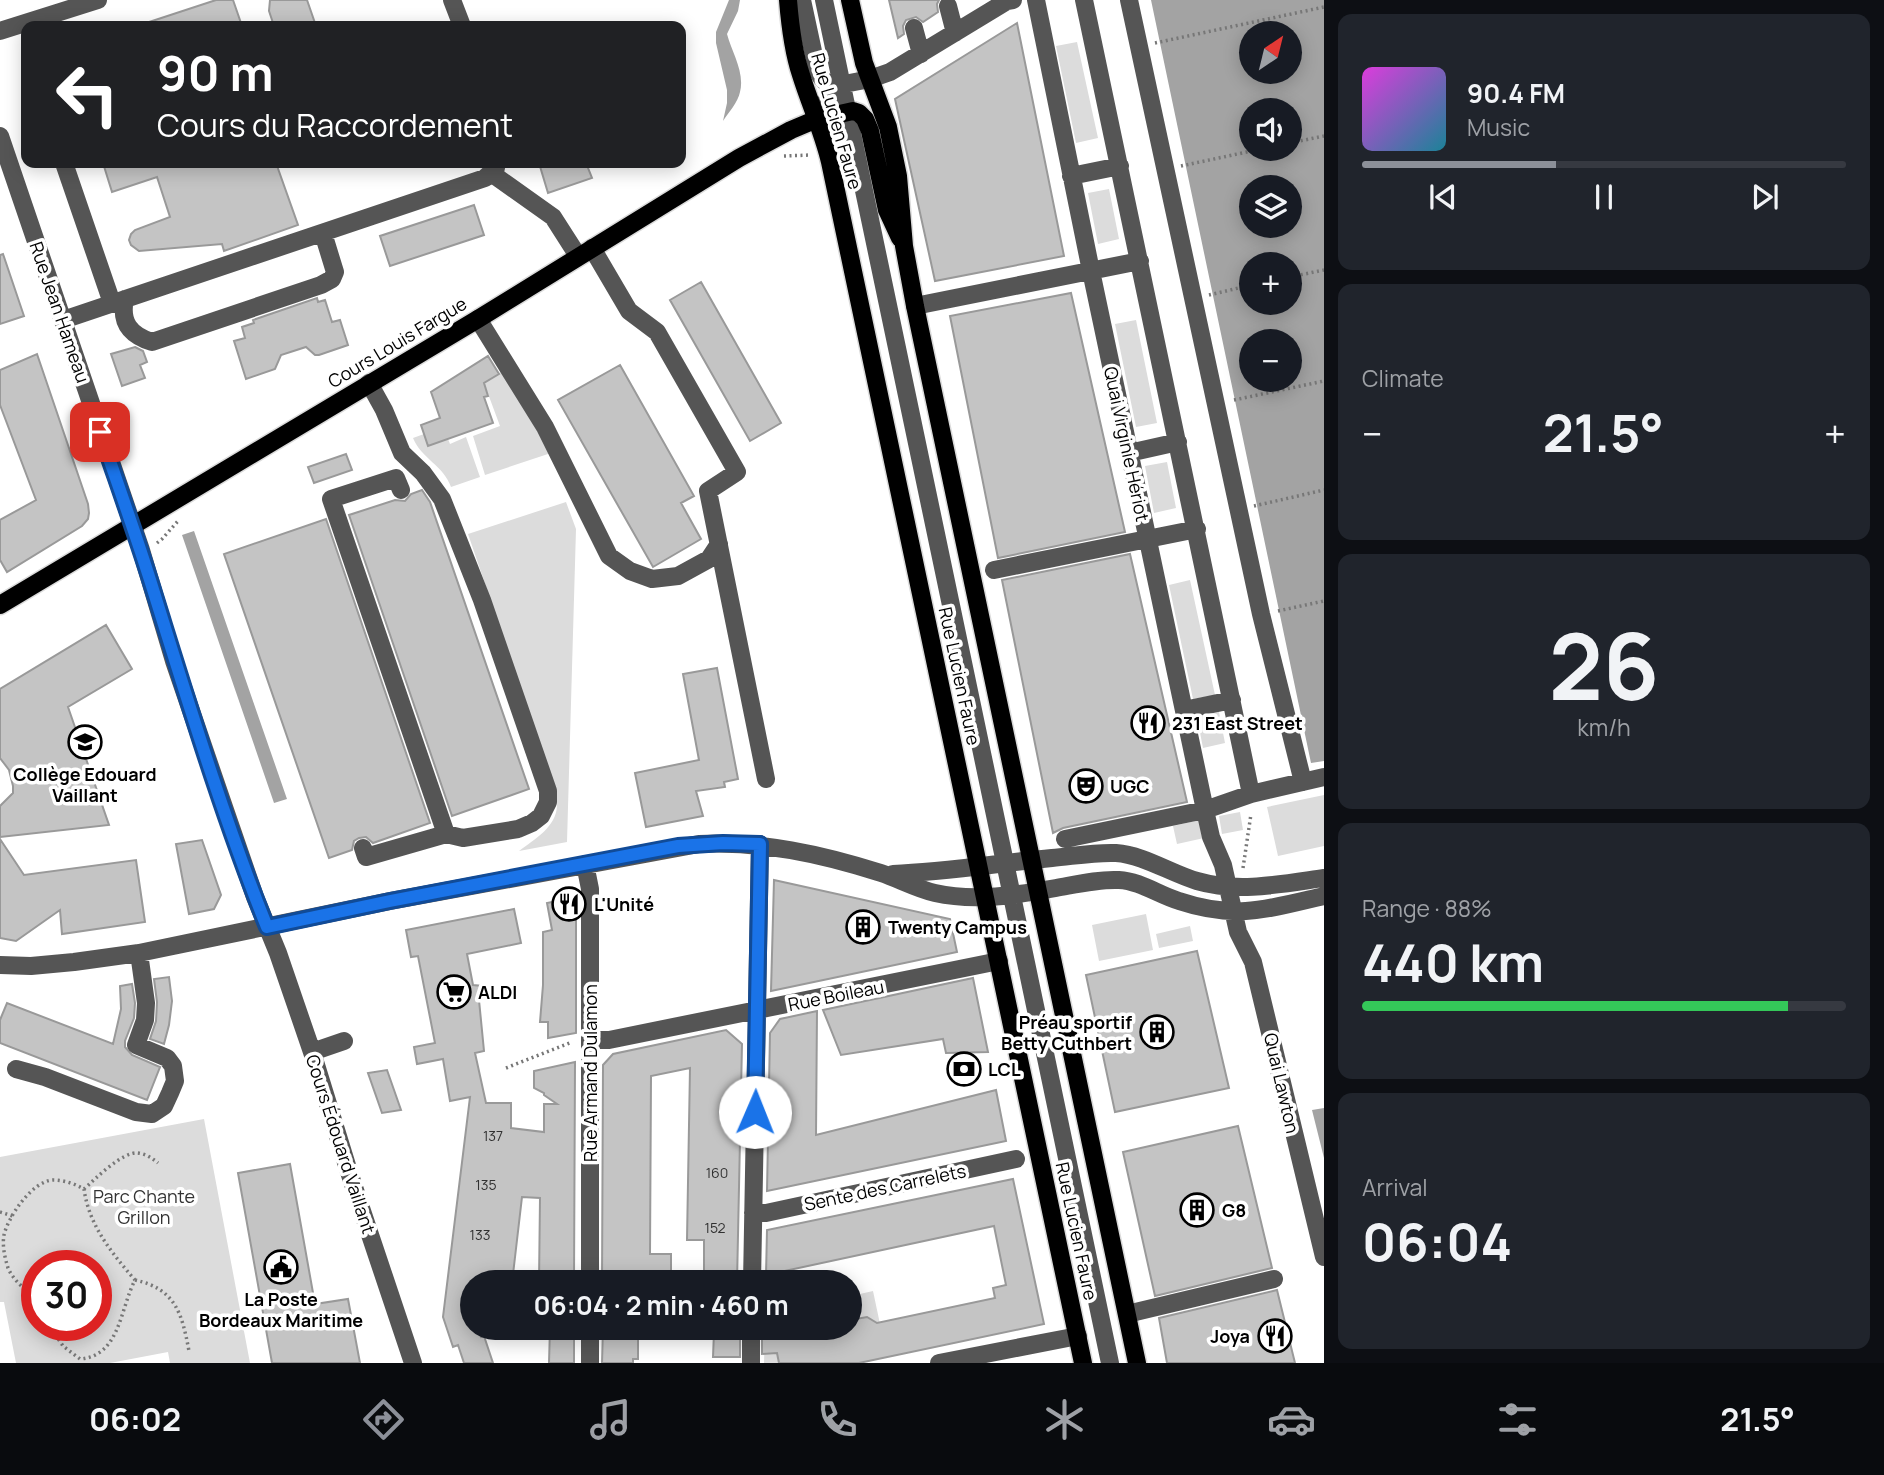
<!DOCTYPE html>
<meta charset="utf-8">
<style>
body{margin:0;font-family:Manrope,sans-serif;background:#20242c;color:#f1f3f6;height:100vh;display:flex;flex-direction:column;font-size:26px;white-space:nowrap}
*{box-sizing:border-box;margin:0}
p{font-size:23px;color:#9ea1a6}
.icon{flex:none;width:38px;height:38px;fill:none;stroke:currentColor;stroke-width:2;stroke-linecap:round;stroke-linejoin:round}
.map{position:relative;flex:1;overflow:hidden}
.details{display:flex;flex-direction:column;gap:14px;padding:14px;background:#0d0f14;width:560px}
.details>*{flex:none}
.guide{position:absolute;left:21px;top:21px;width:665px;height:147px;border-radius:14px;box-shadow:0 4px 18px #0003;background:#202124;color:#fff;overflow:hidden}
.needle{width:46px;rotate:35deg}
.controls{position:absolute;left:1239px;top:21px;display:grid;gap:14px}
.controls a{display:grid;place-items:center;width:63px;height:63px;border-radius:50%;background:#171b24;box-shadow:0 4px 18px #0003;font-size:35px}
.speed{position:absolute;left:21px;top:1250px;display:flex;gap:14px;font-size:35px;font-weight:700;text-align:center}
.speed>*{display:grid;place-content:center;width:91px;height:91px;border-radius:50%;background:#171b24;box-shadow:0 4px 18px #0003;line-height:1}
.speed .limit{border:10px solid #d22;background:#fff;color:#111}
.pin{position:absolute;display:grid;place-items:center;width:60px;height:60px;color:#fff;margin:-30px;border-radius:14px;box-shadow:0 4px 10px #0006}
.me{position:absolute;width:77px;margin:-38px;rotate:1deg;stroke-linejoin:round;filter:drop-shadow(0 0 5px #0008)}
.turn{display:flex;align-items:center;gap:24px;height:147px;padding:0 21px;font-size:32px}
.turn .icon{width:91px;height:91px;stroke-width:2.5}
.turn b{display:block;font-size:49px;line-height:60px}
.big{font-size:52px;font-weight:700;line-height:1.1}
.details .card{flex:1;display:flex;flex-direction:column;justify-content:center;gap:10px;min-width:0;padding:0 24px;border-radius:14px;background:#20242c}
.details .dial{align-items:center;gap:0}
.dial b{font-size:91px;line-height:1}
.song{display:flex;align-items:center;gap:21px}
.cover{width:84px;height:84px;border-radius:10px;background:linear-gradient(135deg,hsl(300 70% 55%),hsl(190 70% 35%))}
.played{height:7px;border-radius:4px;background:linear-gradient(90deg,#8c9099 40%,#363941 40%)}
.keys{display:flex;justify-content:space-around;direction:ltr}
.heat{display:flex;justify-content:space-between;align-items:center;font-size:38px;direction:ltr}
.charge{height:10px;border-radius:5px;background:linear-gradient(90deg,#34c759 88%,#363941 0)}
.trip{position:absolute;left:460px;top:1270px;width:402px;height:70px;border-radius:35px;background:#171b24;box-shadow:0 4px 18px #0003;font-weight:700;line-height:70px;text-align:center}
.tab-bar{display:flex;height:112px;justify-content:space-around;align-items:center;background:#090b0e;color:#9ea1a6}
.tab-bar .icon{width:49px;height:49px}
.tab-bar .current{color:#8c9099}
.tab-bar b{font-size:32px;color:#f1f3f6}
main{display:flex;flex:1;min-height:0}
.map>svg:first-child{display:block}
.green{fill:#dcdcdc;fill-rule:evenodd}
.water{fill:#a3a3a3;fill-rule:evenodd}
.building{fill:#c4c4c4;stroke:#999;stroke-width:2}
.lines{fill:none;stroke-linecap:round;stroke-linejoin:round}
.major-casing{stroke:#dbdbdb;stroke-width:21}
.path{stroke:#777;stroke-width:3.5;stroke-dasharray:2 3.5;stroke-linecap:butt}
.minor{stroke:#555;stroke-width:18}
.major{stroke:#000;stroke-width:18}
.route-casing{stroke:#114b97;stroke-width:18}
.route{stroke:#1a73e8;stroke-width:12}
.labels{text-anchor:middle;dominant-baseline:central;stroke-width:7;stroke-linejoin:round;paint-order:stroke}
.number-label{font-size:14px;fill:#313131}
.street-label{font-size:18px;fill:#000;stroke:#fff}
.poi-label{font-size:18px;font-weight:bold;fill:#000;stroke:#fff;text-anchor:start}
.park-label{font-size:18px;fill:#333;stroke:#fff}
</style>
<main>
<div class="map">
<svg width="1324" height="1363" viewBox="0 0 1324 1363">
<rect width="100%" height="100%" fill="#fff"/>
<path class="green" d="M1077,42l21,96 -22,5 -20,-97z
M1109,189l10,50 -21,5 -10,-51z
M1136,320l21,103 -21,4 -21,-103z
M501,372l50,81 -66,22 -12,-39 27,-10 -16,-43z
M424,434l4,12 20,-7 2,5 16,-7 14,40 -29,10c-7,-21 -30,-29 -38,-49z
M1167,462l9,46 -22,5 -9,-47z
M566,502l10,27 -9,313 -48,9c16,-12 37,-24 38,-45 1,-10 -4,-23 -7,-33l-82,-239z
M1190,580l25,115 -22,4 -24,-114z
M1219,712l6,31 -22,5 -6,-31z
M1324,795v51l-46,10 -11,-49z
M1240,812l3,18 -21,4 -3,-18z
M1200,820l4,18 -27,6 -4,-18z
M1146,914l7,36 -54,11 -7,-36z
M1190,926l3,15 -34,7 -3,-14z
M204,1119l46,244h-80l-2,-11 -58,11h-94l-12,-61h-4v-145zM37,1265h59v60h-59z
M873,1291l14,66 -28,6h-95l1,-35h85l1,-32z"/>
<path class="water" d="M729,0h11l-2,11 -11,23c5,19 18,38 13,58 -2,10 -11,20 -17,29l4,-18v-13l-11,-47v-11z
M1151,0h173v761l-13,2zM1251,33h39v39h-39zM1251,110h39v39h-39zM1251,187h39v39h-39zM1251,264h39v39h-39zM1251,341h39v39h-39z
M194,531l93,268 -13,4 -92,-268z
M1324,1108v50l-12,-48z"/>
<path class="building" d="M216,0h17l9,26h-96v-3z
M270,0h37l9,26h-42l-5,-15z
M889,0h50l-2,4 1,8 -15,10 -7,-5 -10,3 -3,6 1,8 -6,4z
M1017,23l47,233 -129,25 -40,-182z
M103,163h173l22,62 -74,26 -2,-7 -83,7 -8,-6 -2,-5 2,-6 4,-4 35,-13 -13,-40 -45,15z
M539,163h47l6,15 -44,15z
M474,205l10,30 -94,31 -10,-30z
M3,254l21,62 -24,8v-69z
M701,282l80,141 -31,18 -80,-141z
M1071,293l54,239 -127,26 -48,-242z
M317,298l1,4 7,-2 7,22 8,-2 8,25 -29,10h-4l-9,-8 -25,8 -6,14 -29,10 -12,-38 11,-3 -3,-11 12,-4 -1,-3z
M135,347l8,4 4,11 -7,3 5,13 -23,8 -11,-32z
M37,354l51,150 1,9 -1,6 -6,7 -75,46 -7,-12v-40l36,-20 -36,-95v-35z
M488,356l11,18 -15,9 4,13 -4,1 9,26 -65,23 -7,-21 19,-7 -9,-26z
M620,365l74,131 -13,7 20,36 -48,28 -95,-167z
M346,454l6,16 -38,13 -6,-16z
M422,490l8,12 99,287 -77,27 -103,-301 46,-15 10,1 6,-7z
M326,519l104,304 -57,20 -7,-6 -7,1 -5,3 -2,9 -23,8 -105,-304z
M1130,554l57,248 -124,26 -10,5 -51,-253z
M106,625l26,44 -64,38 41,118 -109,12v-31l13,-13v-7l-4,-16 -9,-12v-69z
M717,668l21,111 -14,3 1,5 -29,4 7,25 -57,11 -11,-54 64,-13 -16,-86z
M0,839l24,36 112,-15 9,62 -83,12 -2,-24 -44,31 -16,-3z
M202,840l19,55 -7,14 -25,5 -13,-70z
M774,880l176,39 7,33 -186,39z
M576,897v136l-28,5v-16h-8l3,-37v-53l9,-2 -5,-27z
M514,909l7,34 -54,11 6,31 10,1v13l-4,1 5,51 -9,2 11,50h25v25l33,4v-28h13l-13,-9v-2l-10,-5v-17l41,-9 -1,221h-35l1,-85 -18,-1 -10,86h-40v45h6l3,9 3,-1 9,27h-29l-6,-18 -5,2 -10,-30 27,-220 -20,4 -7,-42 -26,5 -3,-17 21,-4 -17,-87 -7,1 -5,-27z
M1197,951l32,137 -114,24 -29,-137z
M169,977l3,24 -3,24 -5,19 -14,-5 6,-18 1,-19 -3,-23z
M973,978l15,74 -42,1 -3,-14 -102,16 -18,-45z
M132,984l3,19 -1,15 -9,23v6l7,8 28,12 -13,33 -147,-57v-23l7,-17 106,41 8,-35 -1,-23z
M817,1011l-1,124 180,-45 10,51 -239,50 3,-158 10,-14z
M726,1030l16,14 -5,239h-33v-43h-17l3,-172 -39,8 -1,178h21v29h-69l1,-218 10,-11z
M387,1070l14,40 -19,3 -14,-40z
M1238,1126l34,142 -117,28 -32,-144z
M290,1164l25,140 33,-5 12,64h-88l-34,-190z
M1013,1179l31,145 -185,39h-80l-2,-10 -15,1v-22h3v-4h85v-8l17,-3 10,6 118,-25 -2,-10 13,-3 -12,-59 -228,49 1,-45z
M1277,1290l18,73h-128l-8,-45z
M550,1328h24v35h-25z
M603,1328l35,1v30h-5v4h-31z
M714,1332h26v25h-27z"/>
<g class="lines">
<defs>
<path id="major" d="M788,0c2,25 5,51 13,75 9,29 22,57 29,87l253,1201
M850,0l14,63 24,64 10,49 6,70 11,60 222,1057
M0,605l478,-286 261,-161 52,-28 26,-11 36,-8 6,2 6,6 5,12 17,79 13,28"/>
</defs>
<use href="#major" class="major-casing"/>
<path class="path" d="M1155,43l169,-36
M1290,143l34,-7
M784,156l27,-1
M1181,166l80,-17
M1290,277l34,-7
M1209,295l42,-10
M1234,400l90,-19
M1254,506l70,-16
M157,543l5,-4 16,-18
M1278,611l46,-10
M1243,868l8,-54
M506,1068l66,-26
M84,1189c11,-10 39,-38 54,-36 8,1 14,5 20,10
M0,1212l13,4
M135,1280c41,9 47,34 54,71
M37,1301c-10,-11 -23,-19 -29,-33 -3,-10 -6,-22 -4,-33 4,-18 28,-54 49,-55 11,0 22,4 31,9 5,37 28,64 51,91 -15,29 -15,76 -55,79l-17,-13 -14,-21"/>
<path class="minor" d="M452,0l10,26
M802,0l15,70c4,8 8,14 17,16l36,-7 20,-7 117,-71 6,-1
M824,0l286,1363
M1036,0l55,271 114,539 6,27 12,28 15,67 15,30 71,295
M1084,0l167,794
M1129,0l132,614 42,168
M948,6l7,27
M914,28l7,26
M0,31l98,-31
M817,119l17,-33
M0,136l141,414 33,111 51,149 30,87 23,56 34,99 37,120 64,191
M64,163l48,140
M491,173l62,44 25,39
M1071,176l49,-10
M592,248l37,63 28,21 80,140 -29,19 58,288
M125,299c-5,23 5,36 27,43l169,-57 11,-6 3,-7 -12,-39
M915,306l225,-45
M478,319l67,108 64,129 21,15 22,8 26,-3 31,-17 10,-15
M63,320l422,-142 11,-10 -1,-5
M1129,453l49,-11
M401,490l-5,-12 -65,21 115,335
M994,570l203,-41
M1184,710l48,-10
M1065,839l140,-29 46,-16 73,-17
M363,848l3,9 80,-23 17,4 55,-9 14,-6 9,-7 7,-14v-11l-66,-191 -40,-101 -19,-26 -21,-20 -18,-43 -15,-27
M585,864l5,25v394
M893,874c53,-2 106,-11 159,-16 22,-2 43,-6 64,-5 28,2 54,20 81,28 41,12 85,3 127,-3
M0,965l31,1 43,-4 65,-9 251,-52 309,-57c63,-3 122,10 182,29 18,6 36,16 54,20 40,9 82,2 121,-5 22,-4 42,-9 63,-8 21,1 40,15 60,21 57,19 89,8 145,-5
M590,1040h19l390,-79
M312,1052l32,-11
M16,1069l29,8 91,35 16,2 12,-8 6,-13 5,-12 -2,-15 -6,-8 -31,-13 9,-25 1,-17 -7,-50
M753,1213h13l250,-54
M752,1283l8,-439
M1127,1314l147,-35
M590,1363v-35
M751,1363v-35
M939,1363l139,-27"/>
<use href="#major" class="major"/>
</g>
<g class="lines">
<defs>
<path id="route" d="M100,432c17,50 35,100 51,151 36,115 71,232 116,344l123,-26 288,-55 45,-3 37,1 -5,268"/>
</defs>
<use href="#route" class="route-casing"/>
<use href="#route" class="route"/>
</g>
<defs>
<symbol id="restaurant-ring" viewBox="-11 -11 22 22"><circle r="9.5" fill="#fff" stroke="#000" stroke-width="1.5"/><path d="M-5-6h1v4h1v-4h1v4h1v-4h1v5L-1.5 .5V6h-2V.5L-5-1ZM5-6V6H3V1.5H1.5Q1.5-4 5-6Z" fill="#000"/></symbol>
<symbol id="school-ring" viewBox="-11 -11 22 22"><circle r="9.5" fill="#fff" stroke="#000" stroke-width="1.5"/><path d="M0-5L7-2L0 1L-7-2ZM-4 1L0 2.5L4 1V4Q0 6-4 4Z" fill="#000"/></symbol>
<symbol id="theatre-ring" viewBox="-11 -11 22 22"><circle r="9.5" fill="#fff" stroke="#000" stroke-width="1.5"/><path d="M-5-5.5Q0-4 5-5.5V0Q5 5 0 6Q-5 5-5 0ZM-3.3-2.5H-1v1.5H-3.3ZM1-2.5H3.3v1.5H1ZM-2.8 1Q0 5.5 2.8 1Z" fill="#000"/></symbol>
<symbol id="building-ring" viewBox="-11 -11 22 22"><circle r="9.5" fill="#fff" stroke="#000" stroke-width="1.5"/><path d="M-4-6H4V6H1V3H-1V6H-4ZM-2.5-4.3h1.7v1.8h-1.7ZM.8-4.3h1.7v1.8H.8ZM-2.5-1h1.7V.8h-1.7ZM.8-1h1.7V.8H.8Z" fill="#000"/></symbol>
<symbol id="supermarket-ring" viewBox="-11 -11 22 22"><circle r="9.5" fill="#fff" stroke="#000" stroke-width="1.5"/><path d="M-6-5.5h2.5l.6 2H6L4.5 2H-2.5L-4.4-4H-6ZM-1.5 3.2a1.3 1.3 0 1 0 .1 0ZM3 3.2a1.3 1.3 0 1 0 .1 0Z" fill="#000"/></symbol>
<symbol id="bank-ring" viewBox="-11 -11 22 22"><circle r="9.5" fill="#fff" stroke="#000" stroke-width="1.5"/><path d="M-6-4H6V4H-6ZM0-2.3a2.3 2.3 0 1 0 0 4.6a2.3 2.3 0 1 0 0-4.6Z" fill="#000"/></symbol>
<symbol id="civic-ring" viewBox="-11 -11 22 22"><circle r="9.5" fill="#fff" stroke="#000" stroke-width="1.5"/><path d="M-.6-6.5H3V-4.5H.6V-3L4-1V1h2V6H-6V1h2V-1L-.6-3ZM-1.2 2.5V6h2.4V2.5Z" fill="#000"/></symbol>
</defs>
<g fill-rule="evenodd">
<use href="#restaurant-ring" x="1129" y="704" width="38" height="38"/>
<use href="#school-ring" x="66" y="723" width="38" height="38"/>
<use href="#theatre-ring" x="1067" y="767" width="38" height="38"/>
<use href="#restaurant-ring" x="550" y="885" width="38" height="38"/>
<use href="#building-ring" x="844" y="908" width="38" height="38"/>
<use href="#supermarket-ring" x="435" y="973" width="38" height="38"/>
<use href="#building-ring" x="1138" y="1013" width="38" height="38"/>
<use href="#bank-ring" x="945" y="1050" width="38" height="38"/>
<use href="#building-ring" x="1178" y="1191" width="38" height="38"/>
<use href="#civic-ring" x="262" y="1248" width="38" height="38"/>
<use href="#restaurant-ring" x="1256" y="1317" width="38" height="38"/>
</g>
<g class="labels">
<g class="number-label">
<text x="493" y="1135">137</text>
<text x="717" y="1172">160</text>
<text x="486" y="1184">135</text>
<text x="715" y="1227">152</text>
<text x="480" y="1234">133</text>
</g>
<g class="street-label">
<text transform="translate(837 121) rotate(74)">Rue Lucien Faure</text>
<text transform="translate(60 312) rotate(71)">Rue Jean Hameau</text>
<text transform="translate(397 342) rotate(-31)">Cours Louis Fargue</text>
<text transform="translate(1127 444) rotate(78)">Quai Virginie Hériot</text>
<text transform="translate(960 676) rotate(78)">Rue Lucien Faure</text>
<text transform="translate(836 995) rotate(-11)">Rue Boileau</text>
<text transform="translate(590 1073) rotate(-90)">Rue Armand Dulamon</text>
<text transform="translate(1282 1083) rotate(77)">Quai Lawton</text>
<text transform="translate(341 1144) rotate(72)">Cours Édouard Vaillant</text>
<text transform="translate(885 1187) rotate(-12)">Sente des Carrelets</text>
<text transform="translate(1077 1231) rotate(78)">Rue Lucien Faure</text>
</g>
<g class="poi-label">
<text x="1172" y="723">231 East Street</text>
<text x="85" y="774" text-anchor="middle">Collège Edouard<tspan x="85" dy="21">Vaillant</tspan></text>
<text x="1110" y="786">UGC</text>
<text x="594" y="904">L'Unité</text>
<text x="888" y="927">Twenty Campus</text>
<text x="478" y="992">ALDI</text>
<text x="1132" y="1022" text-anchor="end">Préau sportif<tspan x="1132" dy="21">Betty Cuthbert</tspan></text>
<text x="988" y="1069">LCL</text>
<text x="1222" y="1210">G8</text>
<text x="281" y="1299" text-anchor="middle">La Poste<tspan x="281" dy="21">Bordeaux Maritime</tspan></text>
<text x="1250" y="1336" text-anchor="end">Joya</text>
</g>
<g class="park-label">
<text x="144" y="1196">Parc Chante<tspan x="144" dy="21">Grillon</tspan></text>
</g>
</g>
</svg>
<div class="controls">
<a><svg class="needle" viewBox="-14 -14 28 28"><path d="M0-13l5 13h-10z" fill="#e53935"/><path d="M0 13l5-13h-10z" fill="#9ea1a6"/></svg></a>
<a><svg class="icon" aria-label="sound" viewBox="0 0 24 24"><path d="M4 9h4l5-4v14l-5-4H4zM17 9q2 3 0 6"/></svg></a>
<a><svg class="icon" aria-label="layers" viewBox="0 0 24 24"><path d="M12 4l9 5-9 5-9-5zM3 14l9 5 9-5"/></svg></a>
<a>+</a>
<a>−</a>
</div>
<div class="speed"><div class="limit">30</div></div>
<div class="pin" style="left:100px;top:432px;background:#d93025"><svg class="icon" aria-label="arrive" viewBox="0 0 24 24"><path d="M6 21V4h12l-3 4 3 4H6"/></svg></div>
<svg class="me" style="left:755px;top:1112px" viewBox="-20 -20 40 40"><circle r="19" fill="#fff"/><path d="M0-13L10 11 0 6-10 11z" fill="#1a73e8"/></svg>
<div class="trip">06:04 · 2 min · 460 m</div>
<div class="guide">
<div class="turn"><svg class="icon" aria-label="left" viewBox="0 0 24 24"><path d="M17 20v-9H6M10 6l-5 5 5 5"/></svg><div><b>90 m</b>Cours du Raccordement</div></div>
</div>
</div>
<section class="details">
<div class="card">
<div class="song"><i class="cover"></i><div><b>90.4 FM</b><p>Music</p></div></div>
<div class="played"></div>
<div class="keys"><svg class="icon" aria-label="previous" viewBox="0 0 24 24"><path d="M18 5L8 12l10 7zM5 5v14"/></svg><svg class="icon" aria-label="pause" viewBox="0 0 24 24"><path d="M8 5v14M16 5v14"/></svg><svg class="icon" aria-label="next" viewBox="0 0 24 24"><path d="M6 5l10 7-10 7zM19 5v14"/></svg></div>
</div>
<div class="card"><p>Climate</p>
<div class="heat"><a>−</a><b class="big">21.5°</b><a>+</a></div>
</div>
<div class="card dial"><b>26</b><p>km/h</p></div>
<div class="card"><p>Range · 88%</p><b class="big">440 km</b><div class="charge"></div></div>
<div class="card"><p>Arrival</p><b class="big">06:04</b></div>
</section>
</main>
<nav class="tab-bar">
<b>06:02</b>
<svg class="icon current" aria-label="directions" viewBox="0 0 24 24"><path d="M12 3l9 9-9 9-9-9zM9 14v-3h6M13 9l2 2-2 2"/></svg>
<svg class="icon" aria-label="music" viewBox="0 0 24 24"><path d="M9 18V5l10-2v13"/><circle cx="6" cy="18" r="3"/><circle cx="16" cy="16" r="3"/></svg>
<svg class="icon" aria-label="phone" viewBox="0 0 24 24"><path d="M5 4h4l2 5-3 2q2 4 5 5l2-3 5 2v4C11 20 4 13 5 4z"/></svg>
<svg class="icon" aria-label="climate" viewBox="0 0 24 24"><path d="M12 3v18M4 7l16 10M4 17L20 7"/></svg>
<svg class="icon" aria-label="car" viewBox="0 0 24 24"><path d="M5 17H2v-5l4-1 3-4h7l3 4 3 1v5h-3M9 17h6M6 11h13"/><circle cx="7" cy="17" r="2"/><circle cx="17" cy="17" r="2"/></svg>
<svg class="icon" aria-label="filters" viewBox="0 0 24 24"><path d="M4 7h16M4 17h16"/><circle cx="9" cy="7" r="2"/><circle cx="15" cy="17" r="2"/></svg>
<b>21.5°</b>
</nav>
